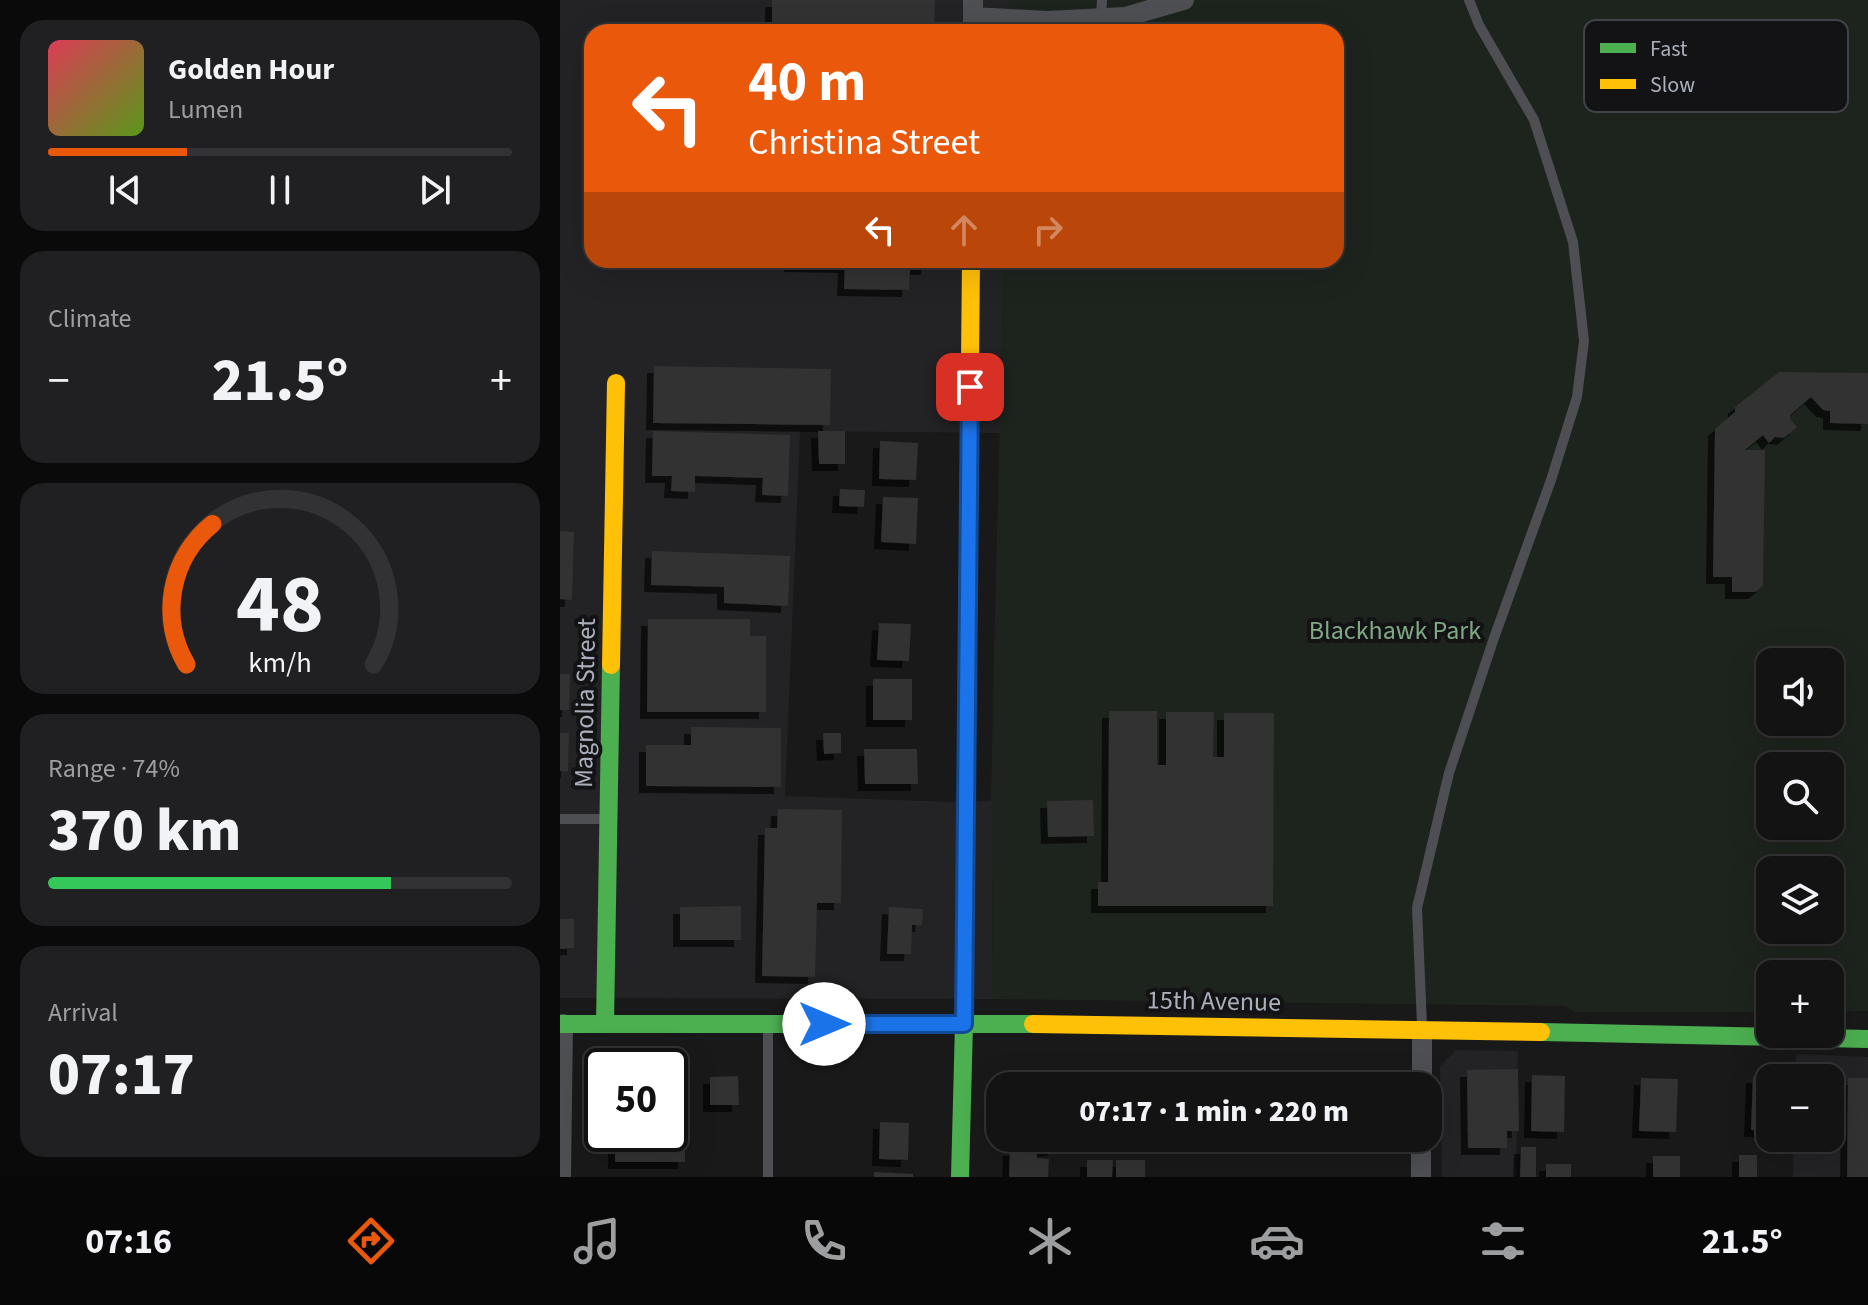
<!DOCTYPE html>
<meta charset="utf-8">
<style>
body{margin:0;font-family:"Source Sans 3",sans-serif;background:#202022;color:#f1f3f6;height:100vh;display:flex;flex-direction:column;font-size:30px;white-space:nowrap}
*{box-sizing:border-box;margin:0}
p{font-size:26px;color:#9d9ea0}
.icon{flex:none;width:44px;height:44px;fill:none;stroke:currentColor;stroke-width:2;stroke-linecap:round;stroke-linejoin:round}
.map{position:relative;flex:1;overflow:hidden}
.side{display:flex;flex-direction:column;gap:20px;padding:20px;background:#0a0a0b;width:560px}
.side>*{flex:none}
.top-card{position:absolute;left:24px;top:24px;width:760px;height:244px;border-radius:24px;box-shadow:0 8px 32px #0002,0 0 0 2px #323234;background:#ea580c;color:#fff;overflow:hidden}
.fabs{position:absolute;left:1196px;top:648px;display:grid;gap:16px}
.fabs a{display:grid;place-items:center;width:88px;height:88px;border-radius:16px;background:#131314;box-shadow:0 8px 32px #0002,0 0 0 2px #323234;font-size:40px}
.speed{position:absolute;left:24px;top:1048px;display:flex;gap:16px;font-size:40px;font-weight:700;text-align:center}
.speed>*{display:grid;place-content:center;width:104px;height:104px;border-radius:50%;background:#131314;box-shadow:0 8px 32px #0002,0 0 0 2px #323234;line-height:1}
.speed .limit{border:4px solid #111;border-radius:12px;background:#fff;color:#111}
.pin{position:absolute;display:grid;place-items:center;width:68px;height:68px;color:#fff;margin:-34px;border-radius:16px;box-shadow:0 4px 12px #0006}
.me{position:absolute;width:88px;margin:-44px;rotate:90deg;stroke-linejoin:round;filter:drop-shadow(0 0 6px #0008)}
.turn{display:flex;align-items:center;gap:28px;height:168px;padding:0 32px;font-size:36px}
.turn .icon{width:104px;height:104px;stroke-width:2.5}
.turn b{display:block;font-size:56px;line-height:68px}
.lanes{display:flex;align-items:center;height:76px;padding:0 32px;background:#0003;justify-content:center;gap:40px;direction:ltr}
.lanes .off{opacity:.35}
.big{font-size:60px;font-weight:800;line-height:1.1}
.side .widget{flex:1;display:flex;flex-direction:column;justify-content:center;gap:12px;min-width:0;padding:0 28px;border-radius:24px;background:#202022}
.side .dial{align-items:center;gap:0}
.dial svg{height:208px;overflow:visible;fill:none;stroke:#323234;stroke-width:7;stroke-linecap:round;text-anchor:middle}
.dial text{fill:#f1f3f6;stroke:none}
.song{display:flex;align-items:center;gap:24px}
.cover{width:96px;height:96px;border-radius:12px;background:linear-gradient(135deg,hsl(350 70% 55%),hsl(90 70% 35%))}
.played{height:8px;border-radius:4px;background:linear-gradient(90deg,#ea580c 30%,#323234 30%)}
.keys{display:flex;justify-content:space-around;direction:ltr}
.heat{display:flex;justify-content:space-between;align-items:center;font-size:44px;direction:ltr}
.charge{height:12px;border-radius:6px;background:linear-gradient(90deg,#34c759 74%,#323234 0)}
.trip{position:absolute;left:426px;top:1072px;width:456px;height:80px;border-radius:24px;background:#131314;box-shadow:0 8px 32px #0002,0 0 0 2px #323234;font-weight:800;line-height:80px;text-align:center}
.tabs{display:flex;height:128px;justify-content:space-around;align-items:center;background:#080808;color:#9d9ea0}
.tabs .icon{width:56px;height:56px}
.tabs .current{color:#ea580c}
.tabs b{font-size:36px;color:#f1f3f6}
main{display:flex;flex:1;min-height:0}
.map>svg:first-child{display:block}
.built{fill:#232326}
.green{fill:#1d241e;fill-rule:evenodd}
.building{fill:#313132;filter:url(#shadow)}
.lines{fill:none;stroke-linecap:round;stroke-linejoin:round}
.lane{stroke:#4d4f53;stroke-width:10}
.street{stroke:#4d4f53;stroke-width:20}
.fast{stroke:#4caf50;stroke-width:18}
.slow{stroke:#ffc107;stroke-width:18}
.route-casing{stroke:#114b97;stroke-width:20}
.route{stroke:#1a73e8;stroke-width:14}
.labels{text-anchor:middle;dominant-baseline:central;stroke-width:8;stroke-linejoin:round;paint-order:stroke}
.park-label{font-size:26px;fill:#7fa783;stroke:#131316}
.street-label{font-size:26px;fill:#aaafbb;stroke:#131316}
.key{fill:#131316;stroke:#404248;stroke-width:2}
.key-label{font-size:22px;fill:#aaafbb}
</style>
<main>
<section class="side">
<div class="widget">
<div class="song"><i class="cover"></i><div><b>Golden Hour</b><p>Lumen</p></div></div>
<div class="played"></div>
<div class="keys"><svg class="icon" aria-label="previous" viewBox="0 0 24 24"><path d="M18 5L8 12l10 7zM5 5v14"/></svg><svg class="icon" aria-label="pause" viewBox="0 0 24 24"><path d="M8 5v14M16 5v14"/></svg><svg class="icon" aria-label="next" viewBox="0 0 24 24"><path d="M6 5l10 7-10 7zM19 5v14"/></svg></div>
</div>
<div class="widget"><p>Climate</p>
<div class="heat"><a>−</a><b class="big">21.5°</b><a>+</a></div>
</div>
<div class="widget dial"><svg viewBox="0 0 100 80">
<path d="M14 69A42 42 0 1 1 86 69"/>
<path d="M14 69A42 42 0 0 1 24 15" stroke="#ea580c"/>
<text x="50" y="56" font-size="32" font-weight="700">48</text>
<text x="50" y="72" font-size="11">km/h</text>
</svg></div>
<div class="widget"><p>Range · 74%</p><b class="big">370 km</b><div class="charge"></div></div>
<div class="widget"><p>Arrival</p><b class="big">07:17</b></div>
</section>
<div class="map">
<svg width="1308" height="1177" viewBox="0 0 1308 1177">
<defs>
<filter id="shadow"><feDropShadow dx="-7" dy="7" stdDeviation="0" flood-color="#0009"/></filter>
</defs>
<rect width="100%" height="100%" fill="#19191a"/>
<path class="built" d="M0,0h450l-1,32h-417v228h412l-4,173 -200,-2 -15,365 167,6 39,-1 3,-148 -2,346 -432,-1z
M896,1050l62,1 -2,126h-74l-2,-111z
M1236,1054l72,3v120h-75l1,-39h36v-60h-34z"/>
<path class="green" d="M450,0h858v1011h-38v-37h-60v38h-196l-9,-6 -573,-7 2,-346 10,-393h332v-228h-327zM1210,662h60v60h-60zM1210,766h60v60h-60zM1210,870h60v60h-60z"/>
<path class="building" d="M212,0h163l-1,32h-162z
M231,260h138l-1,8h-18l-1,22 -65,-1 1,-23 -54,-1z
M94,366l177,3 -1,56 -177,-2z
M1219,372l89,1v51l-38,-1v-12l-7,-1 -12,-13 -21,18v4l7,8 -13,11 -9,-1 -6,6 -6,-8 -18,15h20l-2,136 -8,6h-23v-15h-19l2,-148 20,-17v-5z
M93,431l137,4 -2,61 -26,-1 1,-17 -68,-2v16l-24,-1 1,-15h-20z
M258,431h27v33h-26z
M320,441l38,2 -2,37 -37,-1z
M280,489l25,1 -1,17 -25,-1z
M323,497l35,1 -2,46 -35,-2z
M0,531l14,1 -2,68 -12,-1z
M92,551l138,5 -2,50 -64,-3v-16l-73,-2z
M88,619h102v17h16v76h-119z
M319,623l32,1 -2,37 -32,-1z
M0,674h10l-1,36h-9z
M313,679h39v41h-39z
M549,711h48v54h9v-53h48l-1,45h11v-44h50l-1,193h-175v-24h10z
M131,727l90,1v59l-135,-1v-41h45z
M0,733h9l-1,38h-8z
M263,733h18v20l-17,1z
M304,749h53l1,35h-53z
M533,800l1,36 -46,1 -1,-36z
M218,809l64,1 -1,93h-24l-2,74 -53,-1 3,-148h12z
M181,906v34h-61v-33z
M329,907l34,2 -1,16h-10l-1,29h-24z
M0,919h14v29l-14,1z
M958,1069l1,62h-12v17h-39l-1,-78z
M110,1070h14v36h-14z
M972,1075l33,1 -1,56 -33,-1z
M178,1076l1,29h-29v-28z
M1193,1076l17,1v54l-19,-1z
M1081,1078l37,1 -2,53 -37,-1z
M1288,1078h20v99h-21z
M515,1079l35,1v6h-35z
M570,1081h35v5h-35z
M320,1122l29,1 -1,37 -29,-1z
M110,1123h15v39h-70v-28h55z
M479,1138h16v11l-16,1z
M514,1138h35v8l-35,-1z
M570,1138h35v7h-35z
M961,1147h15v30h-16z
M450,1149l27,1v8l12,1 -1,18h-39z
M1179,1155h18v22h-18z
M1093,1156h27v21h-27z
M527,1160h26l-1,17h-25z
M556,1160h29v17h-29z
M986,1164h25v13h-25z
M314,1172l39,2v3h-39z"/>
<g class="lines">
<path class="lane" d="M541,18l1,-18
M0,819h47
M862,1025l-5,-117 32,-135 45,-135 57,-158 26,-83 7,-56 -11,-99 -39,-122 -55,-95 -10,-25
M208,1177v-150"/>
<path class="street" d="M413,17l74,4 78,-4 59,-17
M413,32v-32
M862,1086v-56
M1,1177l2,-153
M861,1177v-39"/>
<path class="fast" d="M0,1024h473
M45,1024l6,-359
M981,1032l327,7
M400,1177l4,-153 3,-352"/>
<path class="slow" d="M51,665l5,-282
M407,672l4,-412
M473,1024l508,8"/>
</g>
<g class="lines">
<defs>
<path id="route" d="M264,1024h140l6,-637"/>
</defs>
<use href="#route" class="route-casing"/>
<use href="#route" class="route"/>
</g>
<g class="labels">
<g class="park-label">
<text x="835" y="630">Blackhawk Park</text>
</g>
<g class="street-label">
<text transform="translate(25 703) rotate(-89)">Magnolia Street</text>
<text transform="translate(654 1001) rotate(1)">15th Avenue</text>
</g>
</g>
<rect x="1024" y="20" width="264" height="92" rx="12" class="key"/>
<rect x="1040" y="43" width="36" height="10" fill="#4caf50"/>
<rect x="1040" y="79" width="36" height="10" fill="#ffc107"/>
<g class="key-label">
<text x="1090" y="56">Fast</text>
<text x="1090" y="92">Slow</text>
</g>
</svg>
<div class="fabs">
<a><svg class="icon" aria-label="sound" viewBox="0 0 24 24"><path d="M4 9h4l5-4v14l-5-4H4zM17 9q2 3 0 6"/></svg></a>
<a><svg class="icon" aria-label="search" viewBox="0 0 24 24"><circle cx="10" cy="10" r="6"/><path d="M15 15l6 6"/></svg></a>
<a><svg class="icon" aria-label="layers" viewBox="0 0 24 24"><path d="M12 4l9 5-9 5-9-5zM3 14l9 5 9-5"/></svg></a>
<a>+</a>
<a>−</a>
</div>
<div class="speed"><div class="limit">50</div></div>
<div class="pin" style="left:410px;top:387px;background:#d93025"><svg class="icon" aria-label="arrive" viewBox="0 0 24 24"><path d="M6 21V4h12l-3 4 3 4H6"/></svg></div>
<svg class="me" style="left:264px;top:1024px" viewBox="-20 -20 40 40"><circle r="19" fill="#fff"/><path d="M0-13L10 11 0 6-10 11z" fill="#1a73e8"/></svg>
<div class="trip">07:17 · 1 min · 220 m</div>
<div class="top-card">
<div class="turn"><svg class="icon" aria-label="left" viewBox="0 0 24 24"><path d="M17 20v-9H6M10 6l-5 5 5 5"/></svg><div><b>40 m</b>Christina Street</div></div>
<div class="lanes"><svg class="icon" aria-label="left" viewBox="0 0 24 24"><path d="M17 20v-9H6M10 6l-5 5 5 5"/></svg><svg class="icon off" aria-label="ahead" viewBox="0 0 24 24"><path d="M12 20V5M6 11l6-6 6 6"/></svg><svg class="icon off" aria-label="right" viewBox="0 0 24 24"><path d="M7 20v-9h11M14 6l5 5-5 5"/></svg></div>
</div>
</div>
</main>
<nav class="tabs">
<b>07:16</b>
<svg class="icon current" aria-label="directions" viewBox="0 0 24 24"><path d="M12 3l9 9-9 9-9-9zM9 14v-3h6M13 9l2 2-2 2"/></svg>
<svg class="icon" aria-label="music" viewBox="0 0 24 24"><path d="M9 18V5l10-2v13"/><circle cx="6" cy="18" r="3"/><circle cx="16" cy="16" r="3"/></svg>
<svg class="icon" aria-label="phone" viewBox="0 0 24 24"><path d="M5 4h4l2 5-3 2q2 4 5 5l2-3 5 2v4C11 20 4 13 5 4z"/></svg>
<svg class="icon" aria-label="climate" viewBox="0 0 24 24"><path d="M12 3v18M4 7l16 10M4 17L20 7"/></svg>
<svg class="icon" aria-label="car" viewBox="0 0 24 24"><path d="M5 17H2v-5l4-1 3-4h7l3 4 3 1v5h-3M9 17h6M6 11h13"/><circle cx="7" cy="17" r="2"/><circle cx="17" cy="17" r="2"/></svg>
<svg class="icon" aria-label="filters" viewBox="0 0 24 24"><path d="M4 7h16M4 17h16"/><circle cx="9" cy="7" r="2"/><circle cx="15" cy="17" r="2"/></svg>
<b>21.5°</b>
</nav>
